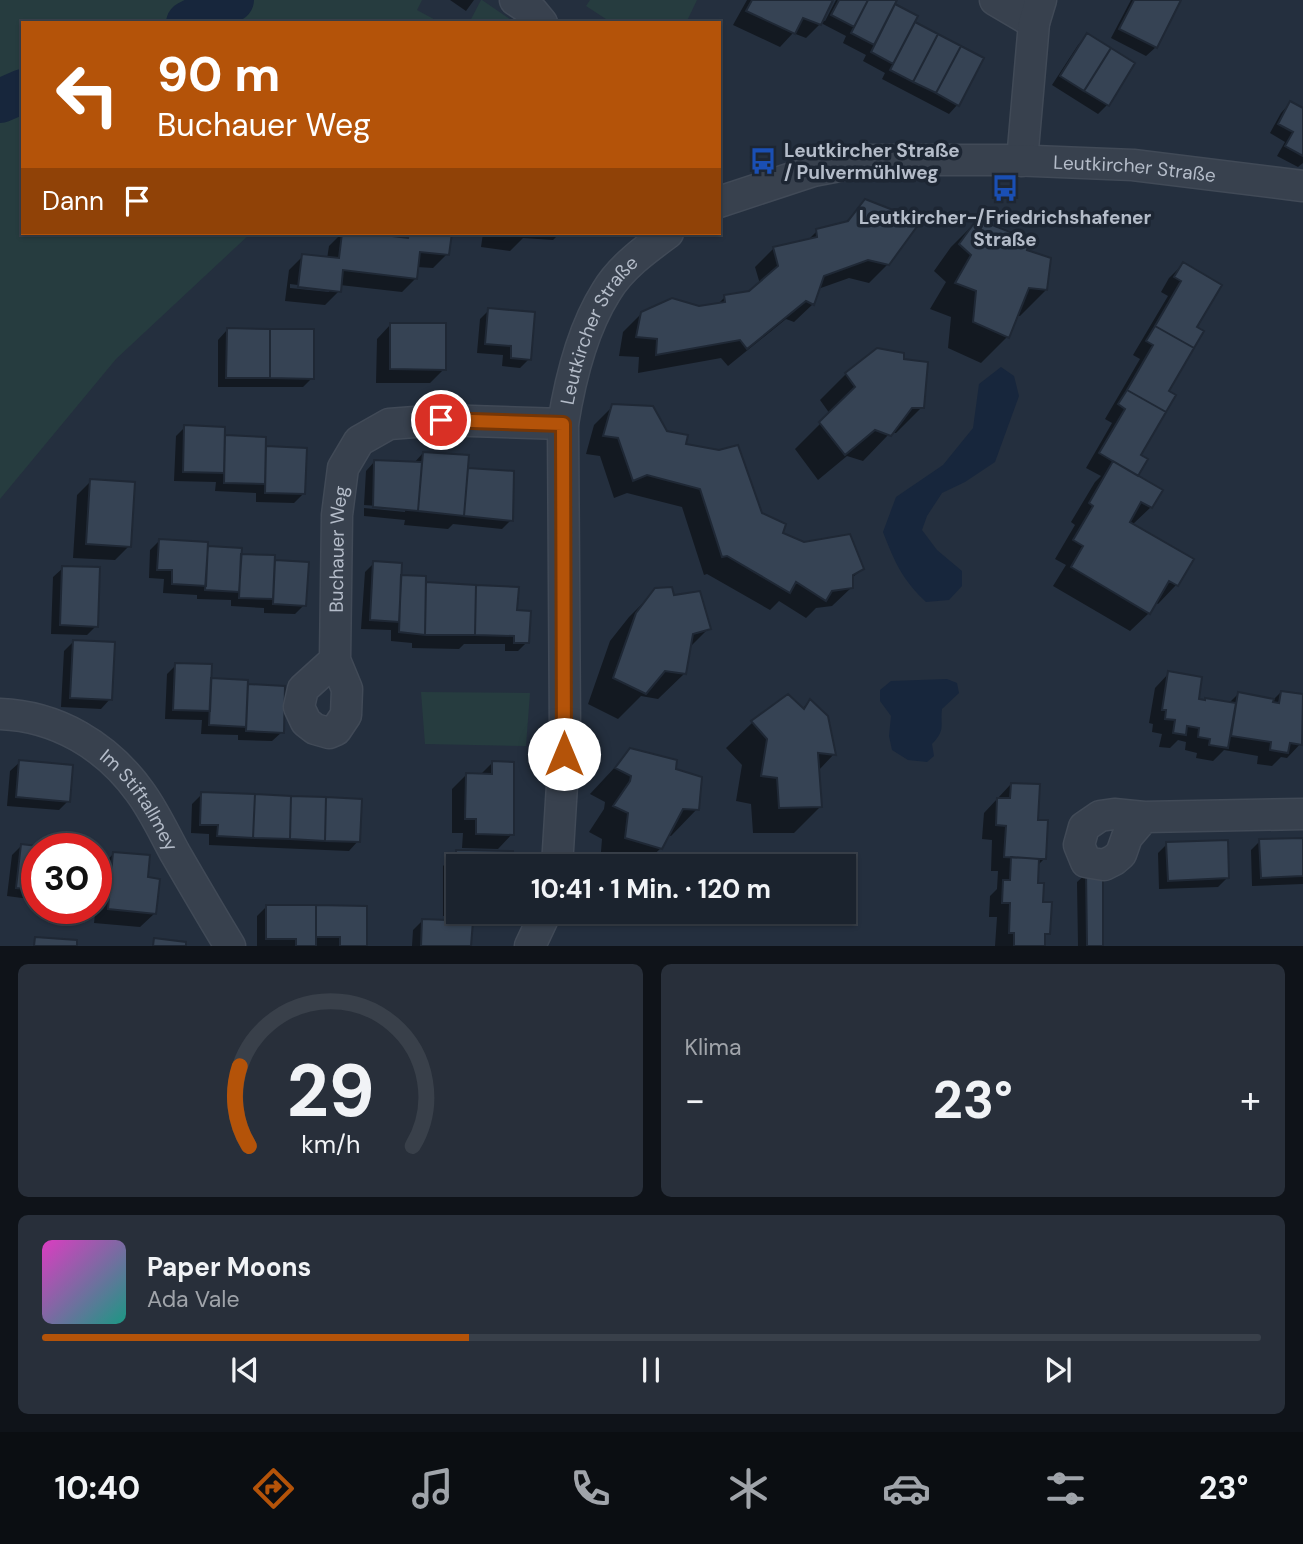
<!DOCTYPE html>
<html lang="de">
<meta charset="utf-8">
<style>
body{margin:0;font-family:"DM Sans",sans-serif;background:#282f3a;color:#f1f3f6;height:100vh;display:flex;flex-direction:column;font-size:26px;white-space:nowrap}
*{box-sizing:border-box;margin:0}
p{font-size:23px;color:#a0a4aa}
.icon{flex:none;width:38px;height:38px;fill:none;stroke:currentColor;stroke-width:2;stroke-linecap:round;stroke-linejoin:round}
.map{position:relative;height:946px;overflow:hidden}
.panel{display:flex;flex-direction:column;gap:18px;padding:18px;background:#0f1319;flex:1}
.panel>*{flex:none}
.top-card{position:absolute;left:21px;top:21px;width:700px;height:214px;border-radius:0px;box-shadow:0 2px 5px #0004,0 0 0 2px #39404a;background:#b45309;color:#fff;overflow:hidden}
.speed{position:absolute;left:21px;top:833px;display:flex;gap:14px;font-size:35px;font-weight:700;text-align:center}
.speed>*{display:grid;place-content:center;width:91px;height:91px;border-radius:50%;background:#1b232e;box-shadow:0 2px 5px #0004,0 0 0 2px #39404a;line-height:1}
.speed .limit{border:10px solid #d22;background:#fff;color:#111}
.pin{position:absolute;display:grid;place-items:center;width:60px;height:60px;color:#fff;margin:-30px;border:4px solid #fff;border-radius:50%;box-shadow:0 2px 7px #0007}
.me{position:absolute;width:77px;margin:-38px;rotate:0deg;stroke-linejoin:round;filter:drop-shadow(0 0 5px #0008)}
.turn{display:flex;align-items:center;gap:24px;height:147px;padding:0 21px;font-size:32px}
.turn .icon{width:91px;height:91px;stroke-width:2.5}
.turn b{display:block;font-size:49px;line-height:60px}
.then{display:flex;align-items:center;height:66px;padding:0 21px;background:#0003;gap:14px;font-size:26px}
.big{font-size:52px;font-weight:700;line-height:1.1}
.panel .card{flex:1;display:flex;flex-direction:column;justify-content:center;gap:10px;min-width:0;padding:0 24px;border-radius:10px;background:#282f3a}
.panel .dial{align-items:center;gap:0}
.dial svg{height:182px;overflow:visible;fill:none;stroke:#39404a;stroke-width:7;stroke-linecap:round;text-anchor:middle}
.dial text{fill:#f1f3f6;stroke:none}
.song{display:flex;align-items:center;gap:21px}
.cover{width:84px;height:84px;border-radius:10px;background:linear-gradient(135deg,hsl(310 70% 55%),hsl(170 70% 35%))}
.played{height:7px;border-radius:4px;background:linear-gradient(90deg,#b45309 35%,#39404a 35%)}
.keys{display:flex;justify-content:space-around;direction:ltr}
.heat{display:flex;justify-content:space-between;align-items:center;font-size:38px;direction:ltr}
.panel .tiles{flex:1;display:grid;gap:18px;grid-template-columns:1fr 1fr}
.card:last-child{grid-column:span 2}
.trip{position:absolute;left:446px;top:854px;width:410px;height:70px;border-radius:0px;background:#1b232e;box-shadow:0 2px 5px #0004,0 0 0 2px #39404a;font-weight:700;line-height:70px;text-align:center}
.tab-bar{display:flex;height:112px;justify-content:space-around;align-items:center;background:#0b0e12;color:#a0a4aa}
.tab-bar .icon{width:49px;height:49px}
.tab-bar .on{color:#b45309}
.tab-bar b{font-size:32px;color:#f1f3f6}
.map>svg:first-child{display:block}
.green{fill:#263c3f}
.water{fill:#17263c}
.shadow{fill:#0007;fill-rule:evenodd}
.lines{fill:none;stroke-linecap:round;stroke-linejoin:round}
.river{stroke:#17263c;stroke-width:44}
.building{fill:#364354;stroke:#1f2835;stroke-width:2}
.minor-casing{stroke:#414a57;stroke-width:33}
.minor{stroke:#38414e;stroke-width:30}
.route-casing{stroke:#753606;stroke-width:18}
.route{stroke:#b45309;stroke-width:12}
.labels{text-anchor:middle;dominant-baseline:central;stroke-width:7;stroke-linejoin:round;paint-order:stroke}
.poi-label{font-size:19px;font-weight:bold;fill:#b4bcc9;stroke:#1d2633;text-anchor:start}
.street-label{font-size:19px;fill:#b4bcc9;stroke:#1d2633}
</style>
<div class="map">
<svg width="1303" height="946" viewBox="0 0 1303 946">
<rect width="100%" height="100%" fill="#242f3e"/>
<path class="green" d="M0,0h422l-5,10 24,13h-418v210h228l-135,126 -116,140z
M481,0h1l32,22 -45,1z
M590,0h107l-11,23h-74l-26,-17z
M421,692l109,1 -4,53 -101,-2z"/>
<path class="water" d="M1001,367l13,9 5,20 -24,66 -30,20 -23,11 -15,23 -5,14 15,20 25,21v15l-13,14 -23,2c-24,-23 -31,-39 -43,-70l13,-35 47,-32 30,-37 6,-44z
M947,679l10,4 2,10 -17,16c-2,18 4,20 -10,35l2,12 -7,6 -19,-2 -16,-10 -3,-14 2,-20 -11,-15v-11l11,-9z"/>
<path class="shadow" d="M450,0h24l-8,11z
M747,0h84l-9,20 3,1 11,-21h59l-2,5 23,12 -3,6 69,35 -24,46 -9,10 -67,-35 3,-6 -22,-12 3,-6 -23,-12 3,-7 -25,-13 -15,15 -13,-5 -13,14 -47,-22z
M1131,0h48l-23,47 -10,9 -35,-18z
M1087,35l20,70 -9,9 -46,-29 26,-40z
M1290,103l13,7v53l-5,4 -21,-11 8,-14 -15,-9 11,-20z
M865,201l23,63 -19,19 -20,-5 -31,11 -5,15 -19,18 -8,-3 -58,47 -7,-8 -83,15 1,-16 -20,-1 4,-24 19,-19 75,-8 8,-8 24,-4 11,-9 -5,-17 19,-19 33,-7 10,-10 26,-6z
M977,221l48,30 21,39 -26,26 -4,-1 -9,22 -26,26 -33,-15 3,-31 -21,-8 16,-27 -12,-11 17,-24z
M342,233l54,5 1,-5h53l-3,21 -14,14 -16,-1 -1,11 -14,14 -62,-7 -1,6 -14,14 -40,-4 4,-31 14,-14 24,3 2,-13zM290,284l39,5v3l-39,-4z
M483,233h77l-7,7 -30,-2 -13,13 -29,-4z
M1183,264l12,64 -57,127 -1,20 14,32 -19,18 44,60 -18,19 -3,-2 -6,11 -19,18 -77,-45 13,-21 -11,-6 20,-34 -4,-3 24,-40 6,-6 -15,-8 26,-45 -7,-4 35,-60 -7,-4 35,-59 -7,-4 8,-14z
M489,310l40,49 -9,9 -18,-2 1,-11 -26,-2 3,-34z
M391,324l53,45 -14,14h-54l1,-44z
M227,330l85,48 -9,9h-85v-47z
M877,350l25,10 20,47 -26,26h-6l-27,28 -16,-5 -29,24 -23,-31 35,-35 -10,-14 26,-26z
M613,406l53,27 18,13 96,87 82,36 -11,10v9l-19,18 -16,2 -10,10 -27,-17 -9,9 -63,-36 -3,1 -22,-68 -55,-14 -13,5 -14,-42 -14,-2 8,-29z
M185,427l38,10 42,1 -1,10 41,1 -2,45 -9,9 -38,-1v-9l-41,-2 1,-9 -42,-1 2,-45z
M423,453l43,17 46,2 -1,48 -9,9 -49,-5 -5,5 -44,-4 1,-5 -41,-4v-8l41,4v-4l-41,-3 2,-34 9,-10 38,3z
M91,481l38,65 -14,14 -42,-2 4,-63z
M159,541l81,8v6l33,7 34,2 -3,41 -9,9 -31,-1v-5l-33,-2v-6l-34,-1v-4l-34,-2 1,-14 -15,-1 1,-28z
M374,563l50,24 3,-3 88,27 12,31 -9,9h-13v-7h-41l-5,5 -47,-1v-5l-21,-2v-11l-30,-1 4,-57z
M63,568l33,58 -9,9 -36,-1 2,-57z
M656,590l16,7 37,31 -20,20 -4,25 -27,26 -17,-3 -23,23 -30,-15 22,-63 19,-24z
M74,641l36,58 -9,10 -40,-2 3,-56z
M176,665l33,15 37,6 37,2 -1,44 -10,9 -34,-1v-5l-37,-1 1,-14 -37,-1 2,-45z
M1169,673l28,28 32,2 9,-9 35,6 8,-8 22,4v45l-16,17 -6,-1 -9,9 -15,-2 1,-8 -34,-6 -11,11 -17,-3 1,-5 -12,-3 1,-8 -8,-2 -8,8 -11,-1 3,-13 -10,-2 1,-8 -4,-1 6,-35z
M788,697l14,12 8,-8 24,53 -16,17 2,36 -26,26h-41l-2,-29 -15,-3 6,-36 -16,-17 26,-25z
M631,750l43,20 23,39 -26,27 -4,-1 -6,13 -19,18h-34l-8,-2 2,-25 -13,-7 15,-23 1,-7 -15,-8z
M20,762l48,39 -9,9 -52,-4 3,-35z
M492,763l20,71 -14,15 -36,-1 1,-15h-11v-44l14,-14 13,1z
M1011,784l25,37 8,38 -7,7 -1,18 12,49 -5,5v8h-48l2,-29h-8l1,-21 7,-7 1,-18h-7l1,-31 -10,-1 2,-26z
M202,794l156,47 -9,10 -140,-6v-11l-18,-1 1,-29z
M1303,839v45l-51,2 -1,-36 9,-9z
M1167,844l60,34 -9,9 -59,2 -1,-36z
M21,846l16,3v51l-30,-4 5,-41z
M457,852h54l-1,14h-52v46h43l-6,6 -52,-2v-50z
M114,853l32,26 9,34 -15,14 -46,-4 6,-55z
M1087,873l15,73h-24l-1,-64z
M266,907l99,39h-108v-30z
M422,921l47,25h-57l1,-16z"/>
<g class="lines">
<path class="river" d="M188,23l44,-23
M0,101l23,-10"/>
</g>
<path class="building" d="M752,0h81l-12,25 -18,-7 -8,16 -49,-23z
M839,0h29l-14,27 -23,-12z
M868,0h29l-23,45 -23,-12z
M1134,0h47l-24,48 -38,-19z
M895,4l23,12 -25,48 -22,-12z
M915,22l23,12 -25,48 -23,-12z
M1087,33l24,15 -27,43 -24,-15z
M938,34l23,12 -25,47 -23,-11z
M961,46l23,12 -25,48 -23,-13z
M1111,48l24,15 -26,43 -25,-15z
M1290,101l13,7v48l-18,-10 8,-14 -15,-8z
M865,199l56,22 -32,44 -21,-5 -44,16 -10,29 -8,-4 -59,48 -7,-9 -84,15 1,-16 -21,-2 5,-25 31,-14 27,8 26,-4 -1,-7 25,-4 29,-25 -5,-19 44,-10 -1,-8 32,-8z
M977,219l53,21 -3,10 24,8 -4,32 -18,-2 -20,50 -36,-16 3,-31 -21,-8 16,-28 -12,-11z
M342,233h25l41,5 1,-5h43l-3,22 -29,-3 -3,27 -74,-9 -2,22 -43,-5 4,-33 37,4z
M1183,262l39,23 -25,42 7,4 -10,17 -39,-22 26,-45 -7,-4z
M488,308l47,4 -4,48 -20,-2v-12l-26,-2z
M390,323h56v47l-56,-1z
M1155,326l39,22 -25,43 7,4 -10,17 -39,-22 26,-45 -7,-4z
M227,328l43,1v49h-44z
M270,329h44v50l-44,-1z
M877,348l27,5v6l24,3 -4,46h-12l-21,28 -16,-6 -30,25 -26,-33 36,-35 -10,-14z
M1127,390l39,22 -25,43 7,4 -10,17 -39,-23 26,-44 -7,-5z
M612,404l41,2 14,25 21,4 -2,9 33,6 19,-5 24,68 24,11 -3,9 21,9 46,-8 14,35 -11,6v13l-21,3 -6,10 -30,-19 -6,11 -63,-37 -5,1 -22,-68 -53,-14 -14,6 -15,-43 -15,-2z
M184,425l41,2 -1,46 -41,-1z
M225,435l41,2 -1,47 -41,-1z
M266,446l41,2 -2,46 -40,-1z
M423,452l46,3 -5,61 -46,-5z
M374,460l48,2 -4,49 -45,-4z
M1113,461l50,29 -11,18 -11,-6 -11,20 64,37 -16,27 -9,-5 -19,33 -79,-47 12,-21 -10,-6 20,-34 -4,-3z
M468,468l46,3 -1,50 -49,-5z
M90,479l45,3 -4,65 -45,-3z
M159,539l49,3 -2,44 -34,-2v-14h-15z
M208,546l34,2 -3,44 -34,-2z
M241,554l34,1 -2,44 -34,-1z
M275,560l34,2 -3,44 -33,-2z
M373,561l29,2 -3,59 -29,-2z
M62,566l38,1 -2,60 -38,-2z
M401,575l25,1 -1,59 -26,-3z
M426,582l50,3 -1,50h-50z
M476,585l43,2 -2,23 14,1 -2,32h-15v-7l-39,-1z
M672,587l2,8 26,-4 11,38 -18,5 -7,40 -21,-3 -19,23 -33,-16 23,-65 19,-25z
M73,640l42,2 -3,58 -42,-2z
M175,663l37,1 -2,47 -37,-1z
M1168,671l34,6 -3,22 6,1v-2l31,5 -8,45 -19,-3 1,-6 -12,-2 1,-9 -12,-2 -1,9 -13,-2 2,-13 -10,-1 1,-9h-4z
M211,678l37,2 -2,47 -37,-2z
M248,684l37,2 -1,47 -38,-2z
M1281,691l22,3 -1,51 -12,-2 -2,10 -18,-3 1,-8 -40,-6 7,-44 36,7 -1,3 6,1z
M788,694l16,15 6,-10 18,17 8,39 -18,-2 4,54 -43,1 -2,-30 -16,-2 6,-37 -16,-18z
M630,748l47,12 -1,9 26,8 -3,33 -16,-1 -21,40 -37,-11 3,-25 -15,-7 17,-25 1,-5 -16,-8z
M19,760l54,5 -3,37 -54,-5z
M492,761l22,1v73l-38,-1v-15h-11l1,-46 26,1z
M1011,783l29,1 -2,36h10l-2,39 -42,-2 2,-31 -10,-1 1,-27h13z
M201,792l54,2 -2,44 -36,-2 1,-11h-18z
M255,794l36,2 -1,43 -37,-1z
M291,796l35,1 -1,44 -35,-2z
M326,797l36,2 -2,43 -35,-1z
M1303,838v38l-42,2 -2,-39z
M1228,840l1,38 -61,3 -2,-39z
M21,844l41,5h-25v41l-21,-2z
M456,850l57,1 -1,15h-54v37h-1z
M113,852l37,3 -2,22 12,2 -4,35 -48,-5z
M1011,857l28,2 -1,24h6l-1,19h9l-2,32h-5v12h-31v-13h-5l1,-30h-8l1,-23h7z
M1086,871h17v75h-16z
M266,905h50v41h-20v-7h-30z
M316,905l51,1v40h-27v-9h-24z
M422,919l51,2 -2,25h-50z
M35,937l42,3v6h-43z
M154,938l32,4v4h-33z"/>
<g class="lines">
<defs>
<g id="minor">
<path d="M515,0l18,12 9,11"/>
<path d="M995,0l39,23"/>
<path d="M1022,161l12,-138 7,-23"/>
<path id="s1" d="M719,202l94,-31 58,-11h137l125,5 170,21"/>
<path id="s2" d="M335,660l-32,29 -4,18 7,15 9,7 14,4 7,-3 10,-15 1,-26 -12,-29 2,-145 6,-47 16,-27 30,-17 52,-4 122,4"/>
<path id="s3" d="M0,714c57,2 107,32 140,78 14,19 24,41 35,61 18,31 36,62 55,93"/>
<path d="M1144,817l-17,20 -6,17 -7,6 -10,5 -18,-3 -7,-17 5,-18 16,-11 14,-2 30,3 159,-3"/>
<path id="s4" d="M557,866l8,-130 -2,-312c7,-44 19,-94 43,-132 14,-24 40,-43 62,-59"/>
<path d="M530,946l16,-34"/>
</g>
</defs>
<use href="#minor" class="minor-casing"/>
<use href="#minor" class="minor"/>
</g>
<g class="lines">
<defs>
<path id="route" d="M441,420l122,4 1,330"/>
</defs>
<use href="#route" class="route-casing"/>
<use href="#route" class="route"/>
</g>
<defs>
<symbol id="bus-bare" viewBox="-9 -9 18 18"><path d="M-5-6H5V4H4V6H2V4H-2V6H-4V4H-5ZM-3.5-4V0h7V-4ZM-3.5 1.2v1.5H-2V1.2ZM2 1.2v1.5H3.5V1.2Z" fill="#1a4fb4" stroke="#1d2633" stroke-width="2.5" paint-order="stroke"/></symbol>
</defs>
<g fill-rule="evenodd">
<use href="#bus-bare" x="744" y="142" width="38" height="38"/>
<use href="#bus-bare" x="986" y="169" width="38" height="38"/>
</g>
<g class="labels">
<g class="poi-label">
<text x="784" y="150">Leutkircher Straße<tspan x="784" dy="22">/ Pulvermühlweg</tspan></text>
<text x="1005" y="217" text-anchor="middle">Leutkircher-/Friedrichshafener<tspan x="1005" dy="22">Straße</tspan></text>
</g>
<g class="street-label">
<text stroke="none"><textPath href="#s1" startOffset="422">Leutkircher Straße</textPath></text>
<text stroke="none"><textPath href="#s4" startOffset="544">Leutkircher Straße</textPath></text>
<text stroke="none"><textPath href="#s2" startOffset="298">Buchauer Weg</textPath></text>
<text stroke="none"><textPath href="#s3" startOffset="172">Im Stiftallmey</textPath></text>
</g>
</g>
</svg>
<div class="speed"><div class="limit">30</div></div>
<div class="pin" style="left:441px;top:420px;background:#d93025"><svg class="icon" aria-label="arrive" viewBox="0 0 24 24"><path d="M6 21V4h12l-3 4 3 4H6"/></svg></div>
<svg class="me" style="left:564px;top:754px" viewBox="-20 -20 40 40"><circle r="19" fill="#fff"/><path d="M0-13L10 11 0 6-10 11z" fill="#b45309"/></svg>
<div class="trip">10:41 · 1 Min. · 120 m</div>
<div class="top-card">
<div class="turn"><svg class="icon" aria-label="left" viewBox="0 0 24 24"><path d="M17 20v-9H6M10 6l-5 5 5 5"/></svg><div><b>90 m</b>Buchauer Weg</div></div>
<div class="then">Dann<svg class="icon" aria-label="arrive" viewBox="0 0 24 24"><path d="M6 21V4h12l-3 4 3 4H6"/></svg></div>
</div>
</div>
<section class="panel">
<div class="tiles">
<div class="card dial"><svg viewBox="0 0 100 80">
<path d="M14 69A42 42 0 1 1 86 69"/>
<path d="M14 69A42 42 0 0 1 10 34" stroke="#b45309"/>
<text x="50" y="56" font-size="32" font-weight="700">29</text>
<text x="50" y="72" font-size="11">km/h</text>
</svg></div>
<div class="card"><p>Klima</p>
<div class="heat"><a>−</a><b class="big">23°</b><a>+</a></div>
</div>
<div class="card">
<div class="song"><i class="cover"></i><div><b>Paper Moons</b><p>Ada Vale</p></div></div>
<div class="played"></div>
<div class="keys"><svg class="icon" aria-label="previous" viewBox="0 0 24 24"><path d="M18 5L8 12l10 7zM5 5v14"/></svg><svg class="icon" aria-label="pause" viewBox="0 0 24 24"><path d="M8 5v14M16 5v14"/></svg><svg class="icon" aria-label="next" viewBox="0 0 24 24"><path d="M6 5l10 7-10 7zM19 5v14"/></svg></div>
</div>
</div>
</section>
<nav class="tab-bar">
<b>10:40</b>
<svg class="icon on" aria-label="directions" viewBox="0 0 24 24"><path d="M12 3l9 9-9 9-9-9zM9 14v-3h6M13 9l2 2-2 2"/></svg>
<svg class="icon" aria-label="music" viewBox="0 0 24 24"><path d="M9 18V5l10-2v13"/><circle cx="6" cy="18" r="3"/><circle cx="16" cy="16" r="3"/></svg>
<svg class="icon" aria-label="phone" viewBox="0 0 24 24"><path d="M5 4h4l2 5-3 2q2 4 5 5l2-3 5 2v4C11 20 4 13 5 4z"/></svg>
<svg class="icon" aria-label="climate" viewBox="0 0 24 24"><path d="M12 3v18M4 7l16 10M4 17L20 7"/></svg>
<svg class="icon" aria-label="car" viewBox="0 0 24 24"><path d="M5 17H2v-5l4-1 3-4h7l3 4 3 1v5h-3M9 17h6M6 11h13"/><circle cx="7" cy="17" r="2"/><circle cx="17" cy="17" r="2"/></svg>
<svg class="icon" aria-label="filters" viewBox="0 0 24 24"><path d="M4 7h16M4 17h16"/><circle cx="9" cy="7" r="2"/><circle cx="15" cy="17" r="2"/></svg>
<b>23°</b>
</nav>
